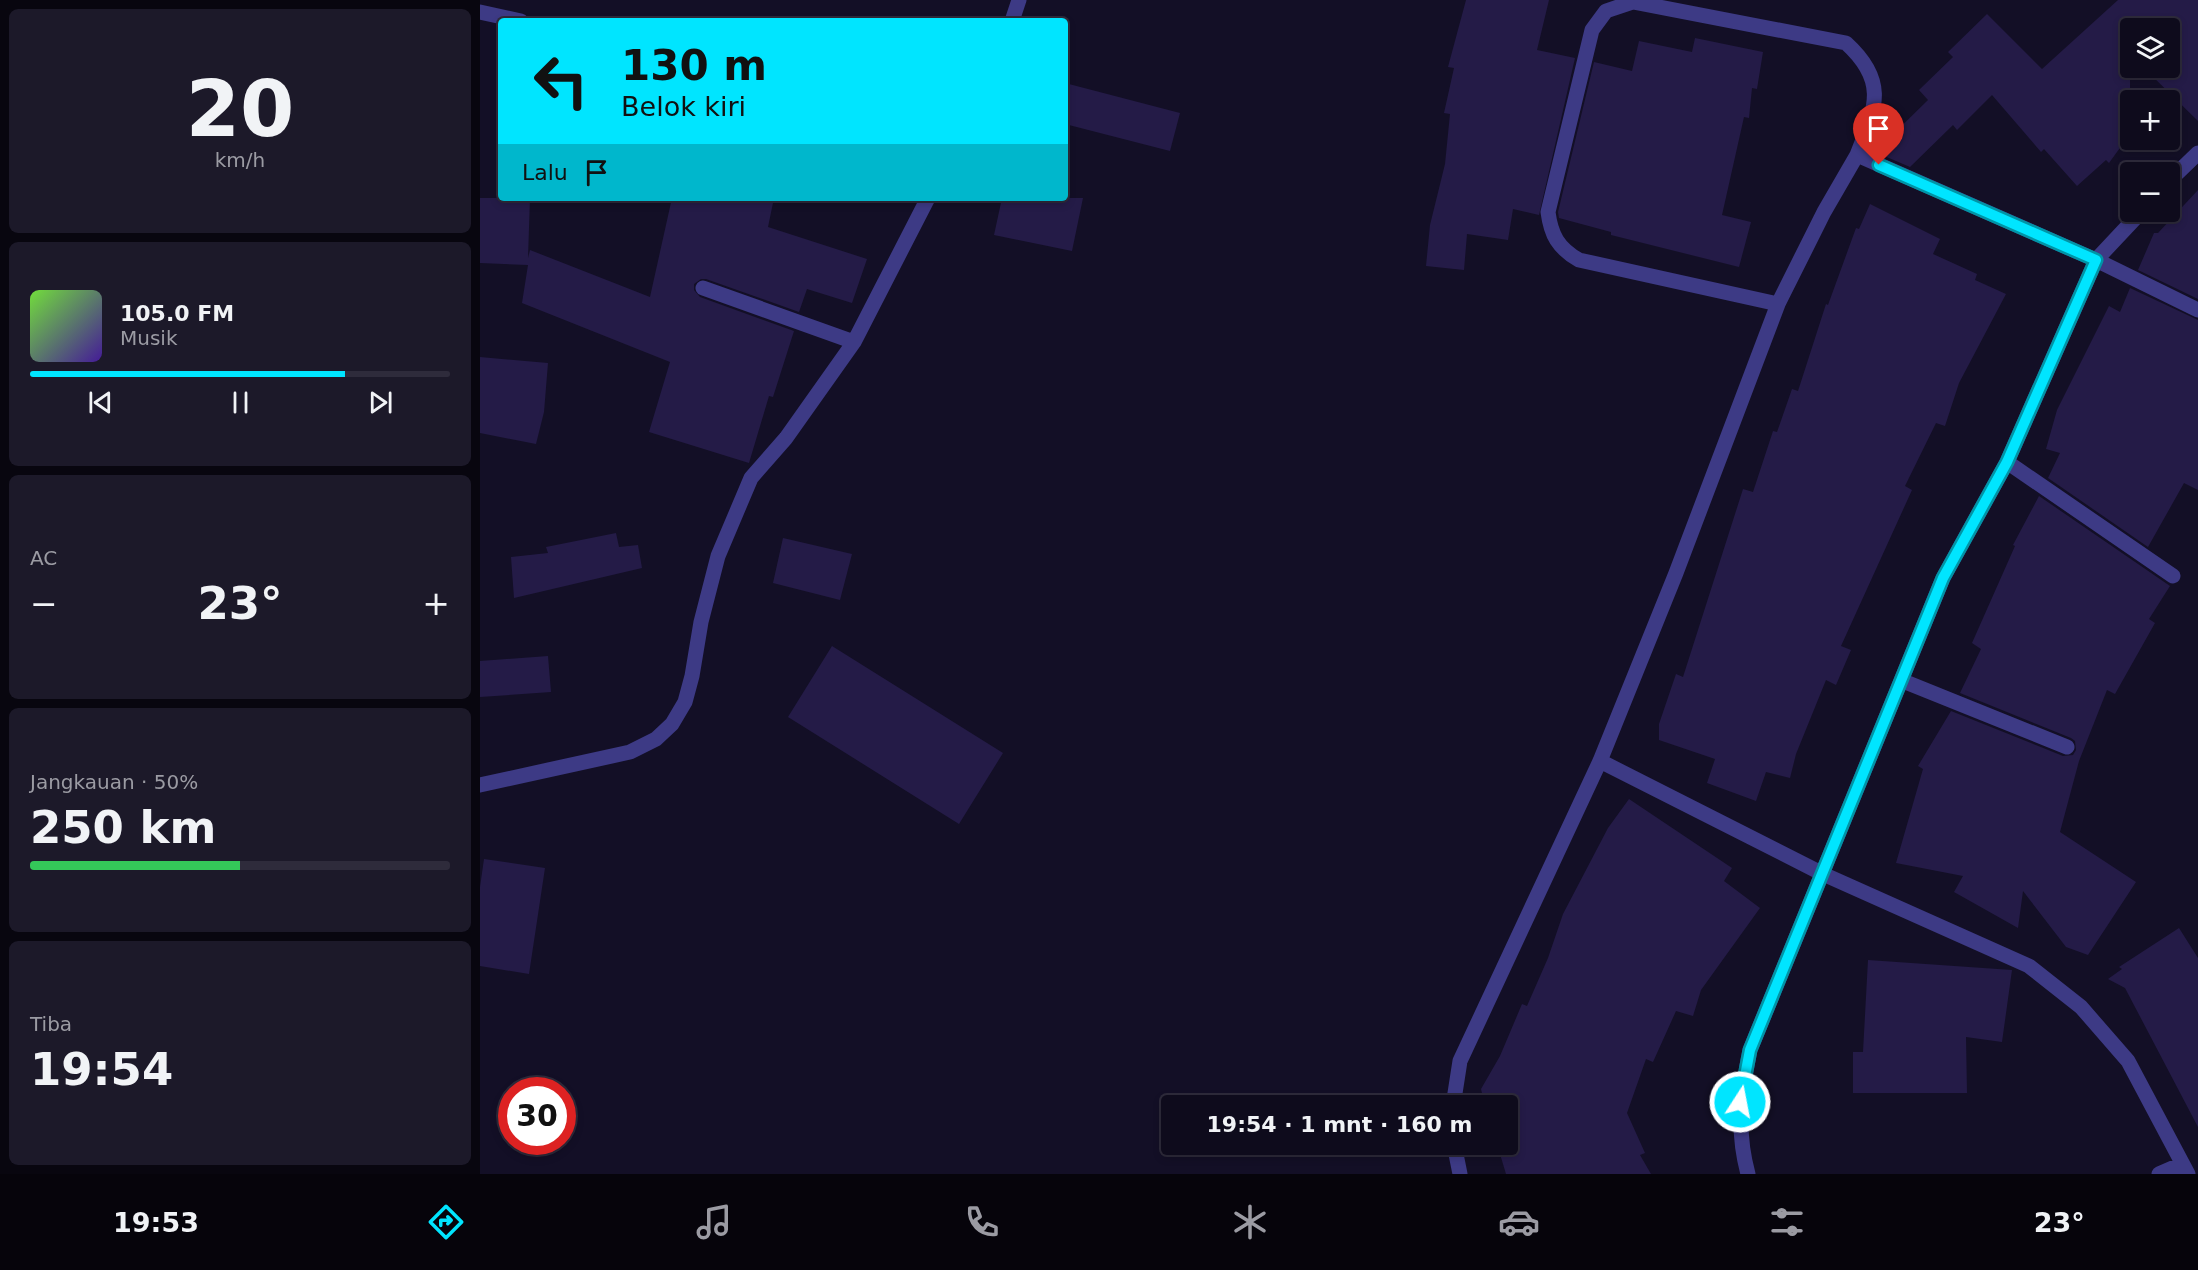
<!DOCTYPE html>
<html lang="id">
<meta charset="utf-8">
<style>
body{margin:0;font-family:"DejaVu Sans",sans-serif;background:#1c1929;color:#f1f3f6;height:100vh;display:flex;flex-direction:column;font-size:22px;white-space:nowrap}
*{box-sizing:border-box;margin:0}
p{font-size:20px;color:#9b9ba3}
.icon{flex:none;width:33px;height:33px;fill:none;stroke:currentColor;stroke-width:2;stroke-linecap:round;stroke-linejoin:round}
.map{position:relative;flex:1;overflow:hidden}
.panel{display:flex;flex-direction:column;gap:9px;padding:9px;background:#08060f;width:480px}
.panel>*{flex:none}
.guide{position:absolute;left:18px;top:18px;width:570px;height:183px;border-radius:6px;box-shadow:0 3px 9px #0003,0 0 0 2px #2e2b3b;background:#00e5ff;color:#111;overflow:hidden}
.fabs{position:absolute;left:1640px;top:18px;display:grid;gap:12px}
.fabs a{display:grid;place-items:center;width:60px;height:60px;border-radius:6px;background:#0e0b1c;box-shadow:0 3px 9px #0003,0 0 0 2px #2e2b3b;font-size:30px}
.speed{position:absolute;left:18px;top:1077px;display:flex;gap:12px;font-size:30px;font-weight:700;text-align:center}
.speed>*{display:grid;place-content:center;width:78px;height:78px;border-radius:50%;background:#0e0b1c;box-shadow:0 3px 9px #0003,0 0 0 2px #2e2b3b;line-height:1}
.speed .limit{border:9px solid #d22;background:#fff;color:#111}
.pin{position:absolute;display:grid;place-items:center;width:51px;height:51px;color:#fff;margin:-62px -26px;border-radius:50% 50% 50% 0;rotate:-45deg;box-shadow:0 0 6px #0007}
.pin .icon{rotate:45deg}
.me{position:absolute;width:66px;margin:-33px;rotate:11deg;stroke-linejoin:round;filter:drop-shadow(0 0 4px #0008)}
.turn{display:flex;align-items:center;gap:21px;height:126px;padding:0 24px;font-size:27px}
.turn .icon{width:78px;height:78px;stroke-width:2.5}
.turn b{display:block;font-size:42px;line-height:51px}
.then{display:flex;align-items:center;height:57px;padding:0 24px;background:#0003;gap:12px;font-size:22px}
.big{font-size:45px;font-weight:700;line-height:1.1}
.panel .widget{flex:1;display:flex;flex-direction:column;justify-content:center;gap:9px;min-width:0;padding:0 21px;border-radius:9px;background:#1c1929}
.panel .dial{align-items:center;gap:0}
.dial b{font-size:78px;line-height:1}
.song{display:flex;align-items:center;gap:18px}
.cover{width:72px;height:72px;border-radius:9px;background:linear-gradient(135deg,hsl(100 70% 55%),hsl(260 70% 35%))}
.played{height:6px;border-radius:3px;background:linear-gradient(90deg,#00e5ff 75%,#2e2b3b 75%)}
.keys{display:flex;justify-content:space-around;direction:ltr}
.heat{display:flex;justify-content:space-between;align-items:center;font-size:33px;direction:ltr}
.charge{height:9px;border-radius:4px;background:linear-gradient(90deg,#34c759 50%,#2e2b3b 0)}
.trip{position:absolute;left:681px;top:1095px;width:357px;height:60px;border-radius:6px;background:#0e0b1c;box-shadow:0 3px 9px #0003,0 0 0 2px #2e2b3b;font-weight:700;line-height:60px;text-align:center}
.tab-bar{display:flex;height:96px;justify-content:space-around;align-items:center;background:#06040b;color:#9b9ba3}
.tab-bar .icon{width:42px;height:42px}
.tab-bar .current{color:#00e5ff}
.tab-bar b{font-size:27px;color:#f1f3f6}
main{display:flex;flex:1;min-height:0}
.map>svg:first-child{display:block}
.building{fill:#241b47}
.lines{fill:none;stroke-linecap:round;stroke-linejoin:round}
.minor{stroke:#3d3a85;stroke-width:15}
.route-casing{stroke:#0095a6;stroke-width:15}
.route{stroke:#00e5ff;stroke-width:10}
</style>
<main>
<section class="panel">
<div class="widget dial"><b>20</b><p>km/h</p></div>
<div class="widget">
<div class="song"><i class="cover"></i><div><b>105.0 FM</b><p>Musik</p></div></div>
<div class="played"></div>
<div class="keys"><svg class="icon" aria-label="previous" viewBox="0 0 24 24"><path d="M18 5L8 12l10 7zM5 5v14"/></svg><svg class="icon" aria-label="pause" viewBox="0 0 24 24"><path d="M8 5v14M16 5v14"/></svg><svg class="icon" aria-label="next" viewBox="0 0 24 24"><path d="M6 5l10 7-10 7zM19 5v14"/></svg></div>
</div>
<div class="widget"><p>AC</p>
<div class="heat"><a>−</a><b class="big">23°</b><a>+</a></div>
</div>
<div class="widget"><p>Jangkauan · 50%</p><b class="big">250 km</b><div class="charge"></div></div>
<div class="widget"><p>Tiba</p><b class="big">19:54</b></div>
</section>
<div class="map">
<svg width="1718" height="1174" viewBox="0 0 1718 1174">
<rect width="100%" height="100%" fill="#130f26"/>
<path class="building" d="M986,0h83l-12,50 38,8 -36,157 -26,-6 -5,31 -41,-6 -3,36 -38,-4 4,-41 15,-61 5,-50 -6,-1 10,-45 -6,-1z
M1638,0h80v121l-54,-53h25v-40h-39v106l-21,29 -3,-3 -29,26 -33,-37 -3,3 -49,-57 -35,35 -4,-5 -43,42 -35,-15 53,-52 -9,-10 34,-33 -5,-5 39,-38 55,55z
M1215,38l68,14 -6,37 -5,-1 -3,30 -5,-1 -22,98 29,7 -12,45 -128,-32v-3l-52,-14 -1,-6 36,-150 38,9 7,-30 53,11z
M585,83l115,30 -10,38 -105,-27z
M1718,190v109l-60,-29 16,-37h4z
M0,198h50l-2,60 2,-8 120,47 22,-99h102l-6,29 99,32 -15,44 -45,-14 -8,23 -93,-33h-5l-7,5v6l6,7 94,34 -21,66 -4,-1 -20,67 -100,-31 21,-70 -148,-59 6,-38 -48,-2z
M522,198h81l-11,53 -78,-16z
M1390,204l70,35 -7,15 44,20 -2,6 31,14 -47,89 -14,43 -9,-3 -31,63 7,4 -71,156 10,4 -15,35 -10,-5 -30,74 -6,24 -24,-6 -10,29 -49,-18 8,-24 -56,-19v-16l17,-50 7,3 60,-188 10,3 20,-61 4,1 15,-43 6,2 28,-87 2,1 28,-77 3,1z
M1650,288l68,32v170l-14,-7 -36,64 -100,-69 12,-25 -14,-4 11,-39 52,-104 11,6z
M0,357l68,6 -4,49 -8,32 -56,-11z
M1559,496l131,90 -21,33 6,4 -40,71 -8,-4 -28,71 -19,71 76,50 -48,73 -22,-8 -43,-56 -5,37 -64,-36 9,-16 -67,-13 27,-94 -5,-3 33,-55 112,45 10,-1 3,-5 -1,-9 -4,-3 -111,-45 21,-44 -9,-6 43,-97 -2,-1z
M136,533l3,14 19,-2 4,23 -128,30 -3,-41 37,-4 -2,-6z
M303,538l69,16 -12,46 -67,-17z
M352,646l171,107 -44,71 -171,-107z
M68,656l3,36 -71,5v-36z
M1149,799l103,69 -8,13 36,27 -59,82 -8,26 -17,-5 -23,51 -7,-3 -19,54 18,40 -5,2 11,19h-145l-9,-30h11v-38h-23l-4,-17 19,-33 22,-52 5,2 21,-48 15,-44 45,-86z
M4,859l61,9 -16,106 -49,-8v-79z
M1699,928l19,30v169l-73,-139 -17,-9 14,-10 -3,-2z
M1388,960l144,10 -10,72 -36,-5 1,56h-114v-41h10z"/>
<g class="lines">
<path class="minor" d="M0,12l41,9
M532,21l7,-21
M1689,181l29,-28
M223,288l151,54
M1298,304l-199,-44c-21,-12 -28,-25 -31,-48l44,-182 14,-19 27,-9 213,41c43,39 29,66 11,112
M1527,462l166,114
M1423,681l164,66
M1120,761l223,113 206,92 52,41 47,54 60,113
M0,785l150,-33 26,-13 16,-15 13,-22 7,-26 9,-54 17,-66 33,-78 35,-40 68,-96 74,-144
M973,1106l7,-45 140,-300 76,-188 102,-269 46,-92 33,-57 239,105 102,50
M974,1144l6,30
M1268,1174c-12,-44 -7,-80 2,-124l193,-472 64,-116 89,-202 45,-48
M1679,1174l23,-10"/>
</g>
<g class="lines">
<defs>
<path id="route" d="M1260,1102l10,-52 193,-472 64,-116 89,-202 -217,-95"/>
</defs>
<use href="#route" class="route-casing"/>
<use href="#route" class="route"/>
</g>
</svg>
<div class="fabs">
<a><svg class="icon" aria-label="layers" viewBox="0 0 24 24"><path d="M12 4l9 5-9 5-9-5zM3 14l9 5 9-5"/></svg></a>
<a>+</a>
<a>−</a>
</div>
<div class="speed"><div class="limit">30</div></div>
<div class="pin" style="left:1399px;top:165px;background:#d93025"><svg class="icon" aria-label="arrive" viewBox="0 0 24 24"><path d="M6 21V4h12l-3 4 3 4H6"/></svg></div>
<svg class="me" style="left:1260px;top:1102px" viewBox="-20 -20 40 40"><circle r="17" fill="#00e5ff" stroke="#fff" stroke-width="3"/><path d="M0-11L8 9 0 5-8 9z" fill="#fff"/></svg>
<div class="trip">19:54 · 1 mnt · 160 m</div>
<div class="guide">
<div class="turn"><svg class="icon" aria-label="left" viewBox="0 0 24 24"><path d="M17 20v-9H6M10 6l-5 5 5 5"/></svg><div><b>130 m</b>Belok kiri</div></div>
<div class="then">Lalu<svg class="icon" aria-label="arrive" viewBox="0 0 24 24"><path d="M6 21V4h12l-3 4 3 4H6"/></svg></div>
</div>
</div>
</main>
<nav class="tab-bar">
<b>19:53</b>
<svg class="icon current" aria-label="directions" viewBox="0 0 24 24"><path d="M12 3l9 9-9 9-9-9zM9 14v-3h6M13 9l2 2-2 2"/></svg>
<svg class="icon" aria-label="music" viewBox="0 0 24 24"><path d="M9 18V5l10-2v13"/><circle cx="6" cy="18" r="3"/><circle cx="16" cy="16" r="3"/></svg>
<svg class="icon" aria-label="phone" viewBox="0 0 24 24"><path d="M5 4h4l2 5-3 2q2 4 5 5l2-3 5 2v4C11 20 4 13 5 4z"/></svg>
<svg class="icon" aria-label="climate" viewBox="0 0 24 24"><path d="M12 3v18M4 7l16 10M4 17L20 7"/></svg>
<svg class="icon" aria-label="car" viewBox="0 0 24 24"><path d="M5 17H2v-5l4-1 3-4h7l3 4 3 1v5h-3M9 17h6M6 11h13"/><circle cx="7" cy="17" r="2"/><circle cx="17" cy="17" r="2"/></svg>
<svg class="icon" aria-label="filters" viewBox="0 0 24 24"><path d="M4 7h16M4 17h16"/><circle cx="9" cy="7" r="2"/><circle cx="15" cy="17" r="2"/></svg>
<b>23°</b>
</nav>
